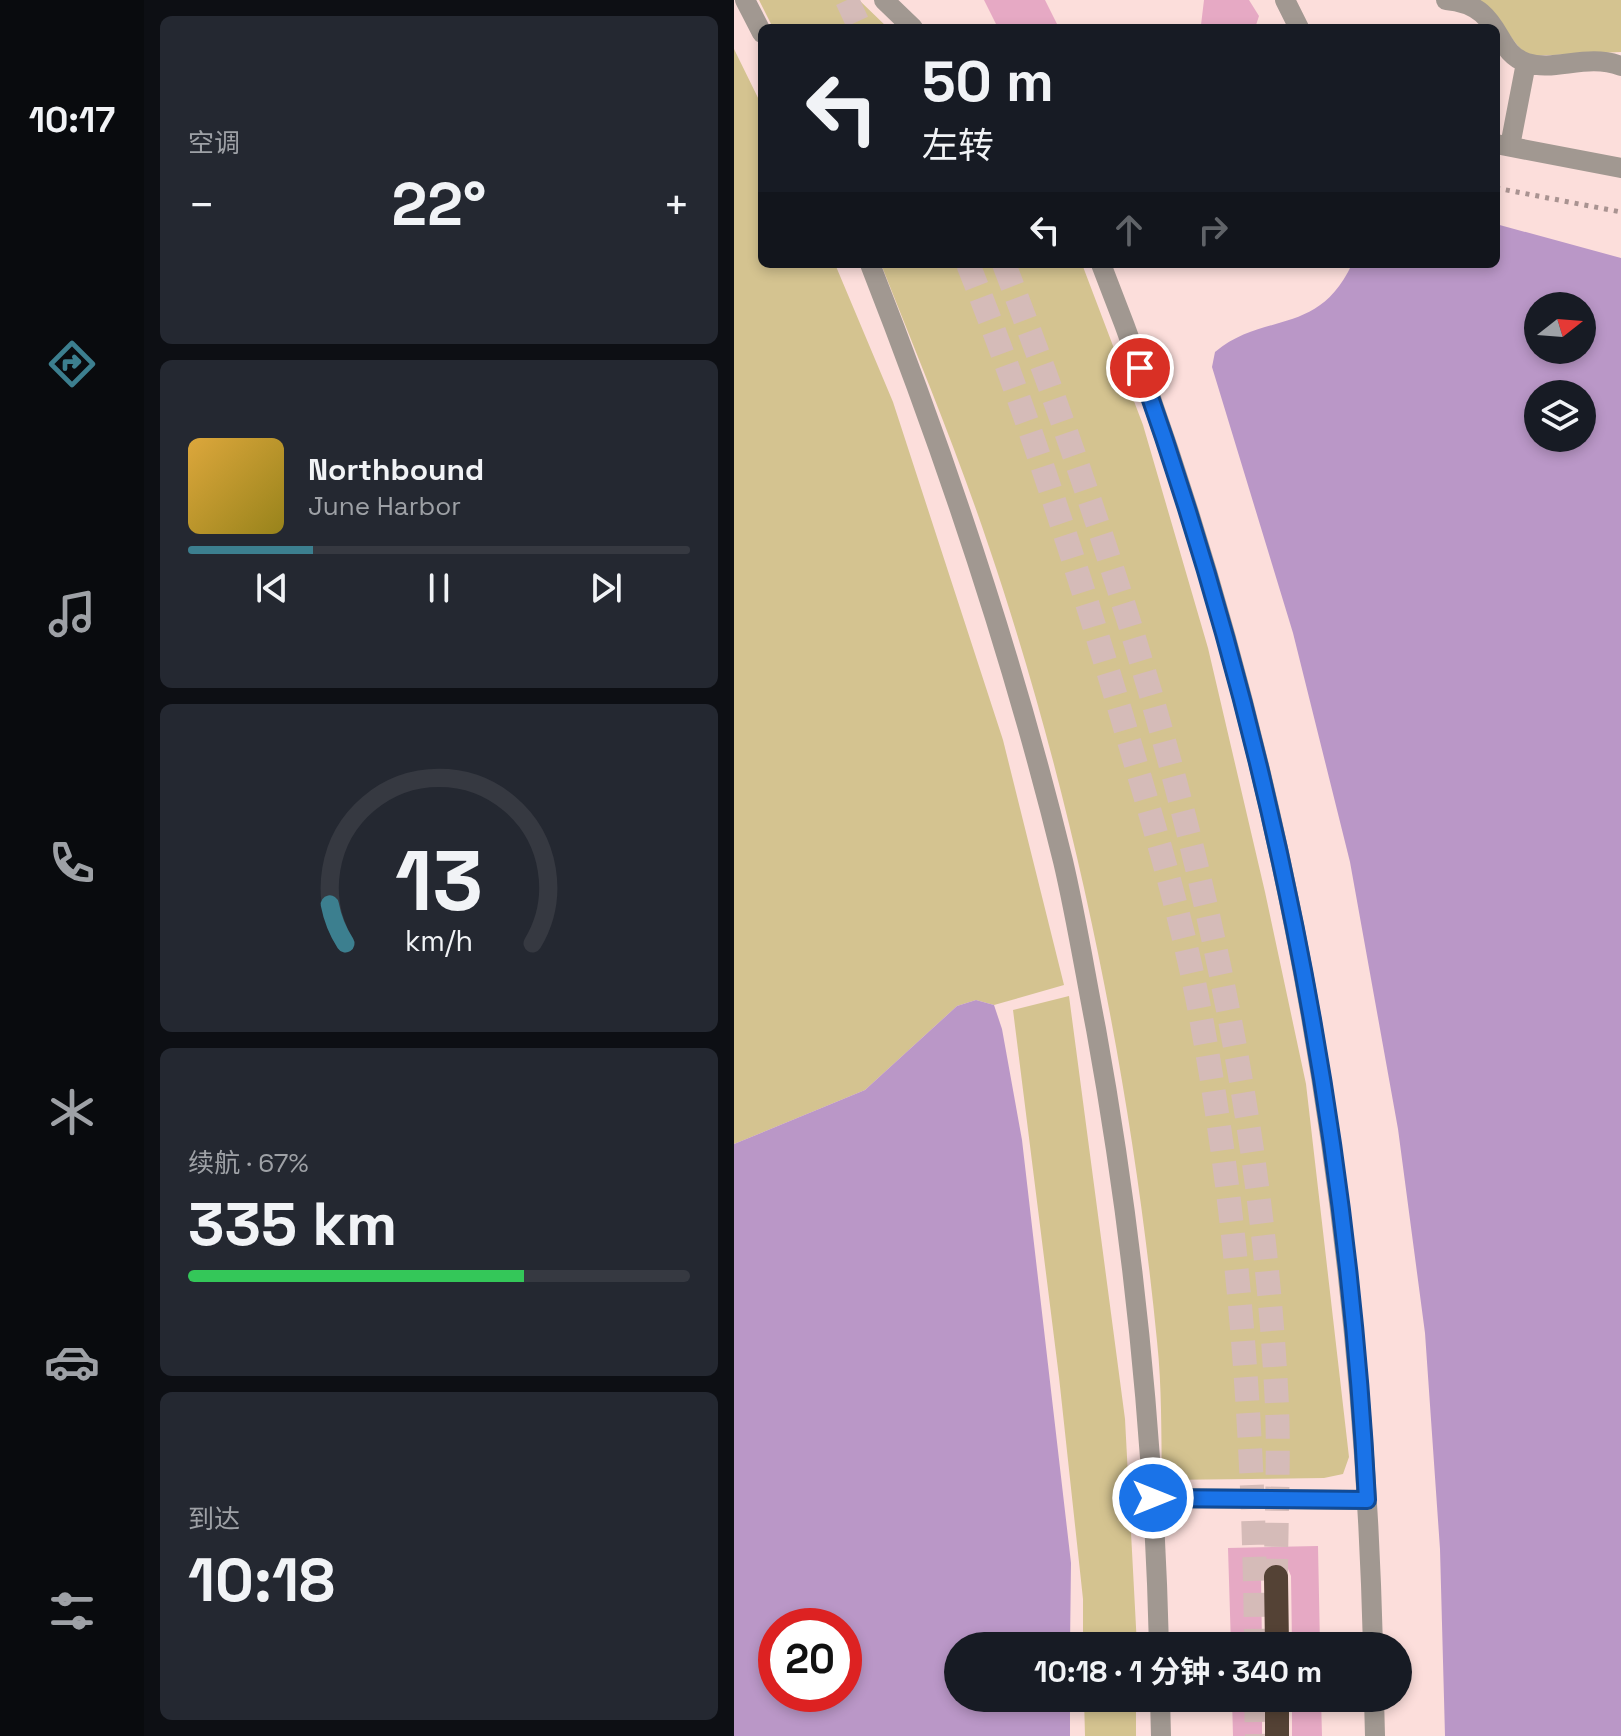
<!DOCTYPE html>
<html lang="zh">
<meta charset="utf-8">
<style>
body{margin:0;font-family:"Space Grotesk","Noto Sans SC",sans-serif;background:#242831;color:#f1f3f6;height:100vh;display:flex;flex-direction:column;font-size:30px;white-space:nowrap}
*{box-sizing:border-box;margin:0}
p{font-size:26px;color:#9ea1a6}
.icon{flex:none;width:44px;height:44px;fill:none;stroke:currentColor;stroke-width:2;stroke-linecap:round;stroke-linejoin:round}
.map{position:relative;flex:1;overflow:hidden}
.sheet{display:flex;flex-direction:column;gap:16px;padding:16px;background:#0d0f14;width:590px}
.sheet>*{flex:none}
.top-card{position:absolute;left:24px;top:24px;width:742px;height:244px;border-radius:12px;box-shadow:0 4px 12px #0003;background:#171b24;color:#f1f3f6;overflow:hidden}
.needle{width:52px;rotate:73deg}
.controls{position:absolute;left:790px;top:292px;display:grid;gap:16px}
.controls a{display:grid;place-items:center;width:72px;height:72px;border-radius:50%;background:#171b24;box-shadow:0 4px 12px #0003;font-size:40px}
.speed{position:absolute;left:24px;top:1608px;display:flex;gap:16px;font-size:40px;font-weight:700;text-align:center}
.speed>*{display:grid;place-content:center;width:104px;height:104px;border-radius:50%;background:#171b24;box-shadow:0 4px 12px #0003;line-height:1}
.speed .limit{border:12px solid #d22;background:#fff;color:#111}
.pin{position:absolute;display:grid;place-items:center;width:68px;height:68px;color:#fff;margin:-34px;border:4px solid #fff;border-radius:50%;box-shadow:0 2px 8px #0007}
.me{position:absolute;width:88px;margin:-44px;rotate:90deg;stroke-linejoin:round;filter:drop-shadow(0 0 6px #0008)}
.turn{display:flex;align-items:center;gap:28px;height:168px;padding:0 32px;font-size:36px}
.turn .icon{width:104px;height:104px;stroke-width:2.5}
.turn b{display:block;font-size:56px;line-height:68px}
.lanes{display:flex;align-items:center;height:76px;padding:0 32px;background:#0003;justify-content:center;gap:40px;direction:ltr}
.lanes .off{opacity:.35}
.big{font-size:60px;font-weight:700;line-height:1.1}
.sheet .card{flex:1;display:flex;flex-direction:column;justify-content:center;gap:12px;min-width:0;padding:0 28px;border-radius:12px;background:#242831}
.sheet .dial{align-items:center;gap:0}
.dial svg{height:208px;overflow:visible;fill:none;stroke:#363941;stroke-width:7;stroke-linecap:round;text-anchor:middle}
.dial text{fill:#f1f3f6;stroke:none}
.song{display:flex;align-items:center;gap:24px}
.cover{width:96px;height:96px;border-radius:12px;background:linear-gradient(135deg,hsl(40 70% 55%),hsl(50 70% 35%))}
.played{height:8px;border-radius:4px;background:linear-gradient(90deg,#3c7f8f 25%,#363941 25%)}
.keys{display:flex;justify-content:space-around;direction:ltr}
.heat{display:flex;justify-content:space-between;align-items:center;font-size:44px;direction:ltr}
.charge{height:12px;border-radius:6px;background:linear-gradient(90deg,#34c759 67%,#363941 0)}
.trip{position:absolute;left:210px;top:1632px;width:468px;height:80px;border-radius:40px;background:#171b24;box-shadow:0 4px 12px #0003;font-weight:700;line-height:80px;text-align:center}
main{display:flex;flex:1;min-height:0}
.dock{display:flex;flex-direction:column;width:144px;justify-content:space-around;align-items:center;background:#090b0e;color:#9ea1a6}
.dock .icon{width:56px;height:56px}
.dock .on{color:#3c7f8f}
.dock b{font-size:36px;color:#f1f3f6}
.map>svg:first-child{display:block}
.green{fill:#d4c390}
.water{fill:#ba97c7;fill-rule:evenodd}
.building{fill:#e6a9c4}
.lines{fill:none;stroke-linecap:round;stroke-linejoin:round}
.highway-tunnel{stroke:#d5bbb8;stroke-width:24;stroke-dasharray:24 12;stroke-linecap:butt}
.path{stroke:#a99391;stroke-width:5;stroke-dasharray:4 6;stroke-linecap:butt}
.minor{stroke:#a19891;stroke-width:20}
.highway{stroke:#544235;stroke-width:24}
.route-casing{stroke:#114b97;stroke-width:20}
.route{stroke:#1a73e8;stroke-width:14}
</style>
<main>
<nav class="dock">
<b>10:17</b>
<svg class="icon on" aria-label="directions" viewBox="0 0 24 24"><path d="M12 3l9 9-9 9-9-9zM9 14v-3h6M13 9l2 2-2 2"/></svg>
<svg class="icon" aria-label="music" viewBox="0 0 24 24"><path d="M9 18V5l10-2v13"/><circle cx="6" cy="18" r="3"/><circle cx="16" cy="16" r="3"/></svg>
<svg class="icon" aria-label="phone" viewBox="0 0 24 24"><path d="M5 4h4l2 5-3 2q2 4 5 5l2-3 5 2v4C11 20 4 13 5 4z"/></svg>
<svg class="icon" aria-label="climate" viewBox="0 0 24 24"><path d="M12 3v18M4 7l16 10M4 17L20 7"/></svg>
<svg class="icon" aria-label="car" viewBox="0 0 24 24"><path d="M5 17H2v-5l4-1 3-4h7l3 4 3 1v5h-3M9 17h6M6 11h13"/><circle cx="7" cy="17" r="2"/><circle cx="17" cy="17" r="2"/></svg>
<svg class="icon" aria-label="filters" viewBox="0 0 24 24"><path d="M4 7h16M4 17h16"/><circle cx="9" cy="7" r="2"/><circle cx="15" cy="17" r="2"/></svg>
</nav>
<section class="sheet">
<div class="card"><p>空调</p>
<div class="heat"><a>−</a><b class="big">22°</b><a>+</a></div>
</div>
<div class="card">
<div class="song"><i class="cover"></i><div><b>Northbound</b><p>June Harbor</p></div></div>
<div class="played"></div>
<div class="keys"><svg class="icon" aria-label="previous" viewBox="0 0 24 24"><path d="M18 5L8 12l10 7zM5 5v14"/></svg><svg class="icon" aria-label="pause" viewBox="0 0 24 24"><path d="M8 5v14M16 5v14"/></svg><svg class="icon" aria-label="next" viewBox="0 0 24 24"><path d="M6 5l10 7-10 7zM19 5v14"/></svg></div>
</div>
<div class="card dial"><svg viewBox="0 0 100 80">
<path d="M14 69A42 42 0 1 1 86 69"/>
<path d="M14 69A42 42 0 0 1 8 54" stroke="#3c7f8f"/>
<text x="50" y="56" font-size="32" font-weight="700">13</text>
<text x="50" y="72" font-size="11">km/h</text>
</svg></div>
<div class="card"><p>续航 · 67%</p><b class="big">335 km</b><div class="charge"></div></div>
<div class="card"><p>到达</p><b class="big">10:18</b></div>
</section>
<div class="map">
<svg width="887" height="1736" viewBox="0 0 887 1736">
<rect width="100%" height="100%" fill="#fcdedb"/>
<path class="green" d="M25,0h100l29,28h-115z
M743,0h144v52l-92,4c-22,-16 -27,-43 -52,-56z
M0,49l28,57v158h73l58,138 110,338 61,245 -70,20 -18,-5 -19,6 -92,84 -131,54z
M147,264h201l61,161 65,223 57,244 41,192 43,373 -6,17 -19,4 -162,2c-1,-46 0,-93 -5,-139 -26,-264 -83,-543 -168,-794 -32,-96 -71,-189 -108,-283z
M335,996l56,423 12,227h-54v-47l-24,-222 -46,-367z
M350,1698h52v38h-51z"/>
<path class="water" d="M762,224l125,34v1478h-176l-5,-187 -15,-216 -27,-204 -48,-267 -57,-229 -81,-266 3,-15c49,-41 103,-15 137,-88h144zM804,306h44v44h-44zM804,394h44v44h-44z
M242,1000l18,5 8,24 20,111 49,423 -1,83h-112v52h112v38h-336v-592l131,-54 92,-84zM42,1626h68v68h-68z"/>
<path class="building" d="M250,0h61l14,28h-61z
M470,0h45l10,16 -4,12 -54,-3z
M584,1546l2,100h-28l-1,-70 -3,-7 -11,-7 -9,3 -7,11 1,70h-31l-3,-98z
M498,1698h30v38h-29z
M558,1698h29l1,38h-30z"/>
<g class="lines">
<path class="highway-tunnel" d="M113,0l13,28
M234,264c59,148 108,300 154,453 28,96 58,192 77,290 40,211 55,425 57,639
M270,264c138,359 251,737 272,1123 4,63 0,127 0,190
M522,1698l1,38"/>
<path class="path" d="M762,188l125,24"/>
<path class="minor" d="M11,0l17,33
M150,0l29,28
M551,0l14,28
M712,0c58,5 46,52 81,63 28,9 60,-10 94,3
M762,144l125,24
M776,146l16,-83
M136,264c77,196 143,393 193,597 13,55 22,112 33,168 37,204 58,410 63,617
M367,264c173,438 260,911 272,1382
M419,1498l214,2
M426,1698l1,38
M640,1698l1,38"/>
<path class="highway" d="M542,1577l1,69
M543,1698v38"/>
</g>
<g class="lines">
<defs>
<path id="route" d="M406,368c129,364 207,747 227,1132l-214,-2"/>
</defs>
<use href="#route" class="route-casing"/>
<use href="#route" class="route"/>
</g>
</svg>
<div class="controls">
<a><svg class="needle" viewBox="-14 -14 28 28"><path d="M0-13l5 13h-10z" fill="#e53935"/><path d="M0 13l5-13h-10z" fill="#9ea1a6"/></svg></a>
<a><svg class="icon" aria-label="layers" viewBox="0 0 24 24"><path d="M12 4l9 5-9 5-9-5zM3 14l9 5 9-5"/></svg></a>
</div>
<div class="speed"><div class="limit">20</div></div>
<div class="pin" style="left:406px;top:368px;background:#d93025"><svg class="icon" aria-label="arrive" viewBox="0 0 24 24"><path d="M6 21V4h12l-3 4 3 4H6"/></svg></div>
<svg class="me" style="left:419px;top:1498px" viewBox="-20 -20 40 40"><circle r="17" fill="#1a73e8" stroke="#fff" stroke-width="3"/><path d="M0-11L8 9 0 5-8 9z" fill="#fff"/></svg>
<div class="trip">10:18 · 1 分钟 · 340 m</div>
<div class="top-card">
<div class="turn"><svg class="icon" aria-label="left" viewBox="0 0 24 24"><path d="M17 20v-9H6M10 6l-5 5 5 5"/></svg><div><b>50 m</b>左转</div></div>
<div class="lanes"><svg class="icon" aria-label="left" viewBox="0 0 24 24"><path d="M17 20v-9H6M10 6l-5 5 5 5"/></svg><svg class="icon off" aria-label="ahead" viewBox="0 0 24 24"><path d="M12 20V5M6 11l6-6 6 6"/></svg><svg class="icon off" aria-label="right" viewBox="0 0 24 24"><path d="M7 20v-9h11M14 6l5 5-5 5"/></svg></div>
</div>
</div>
</main>
